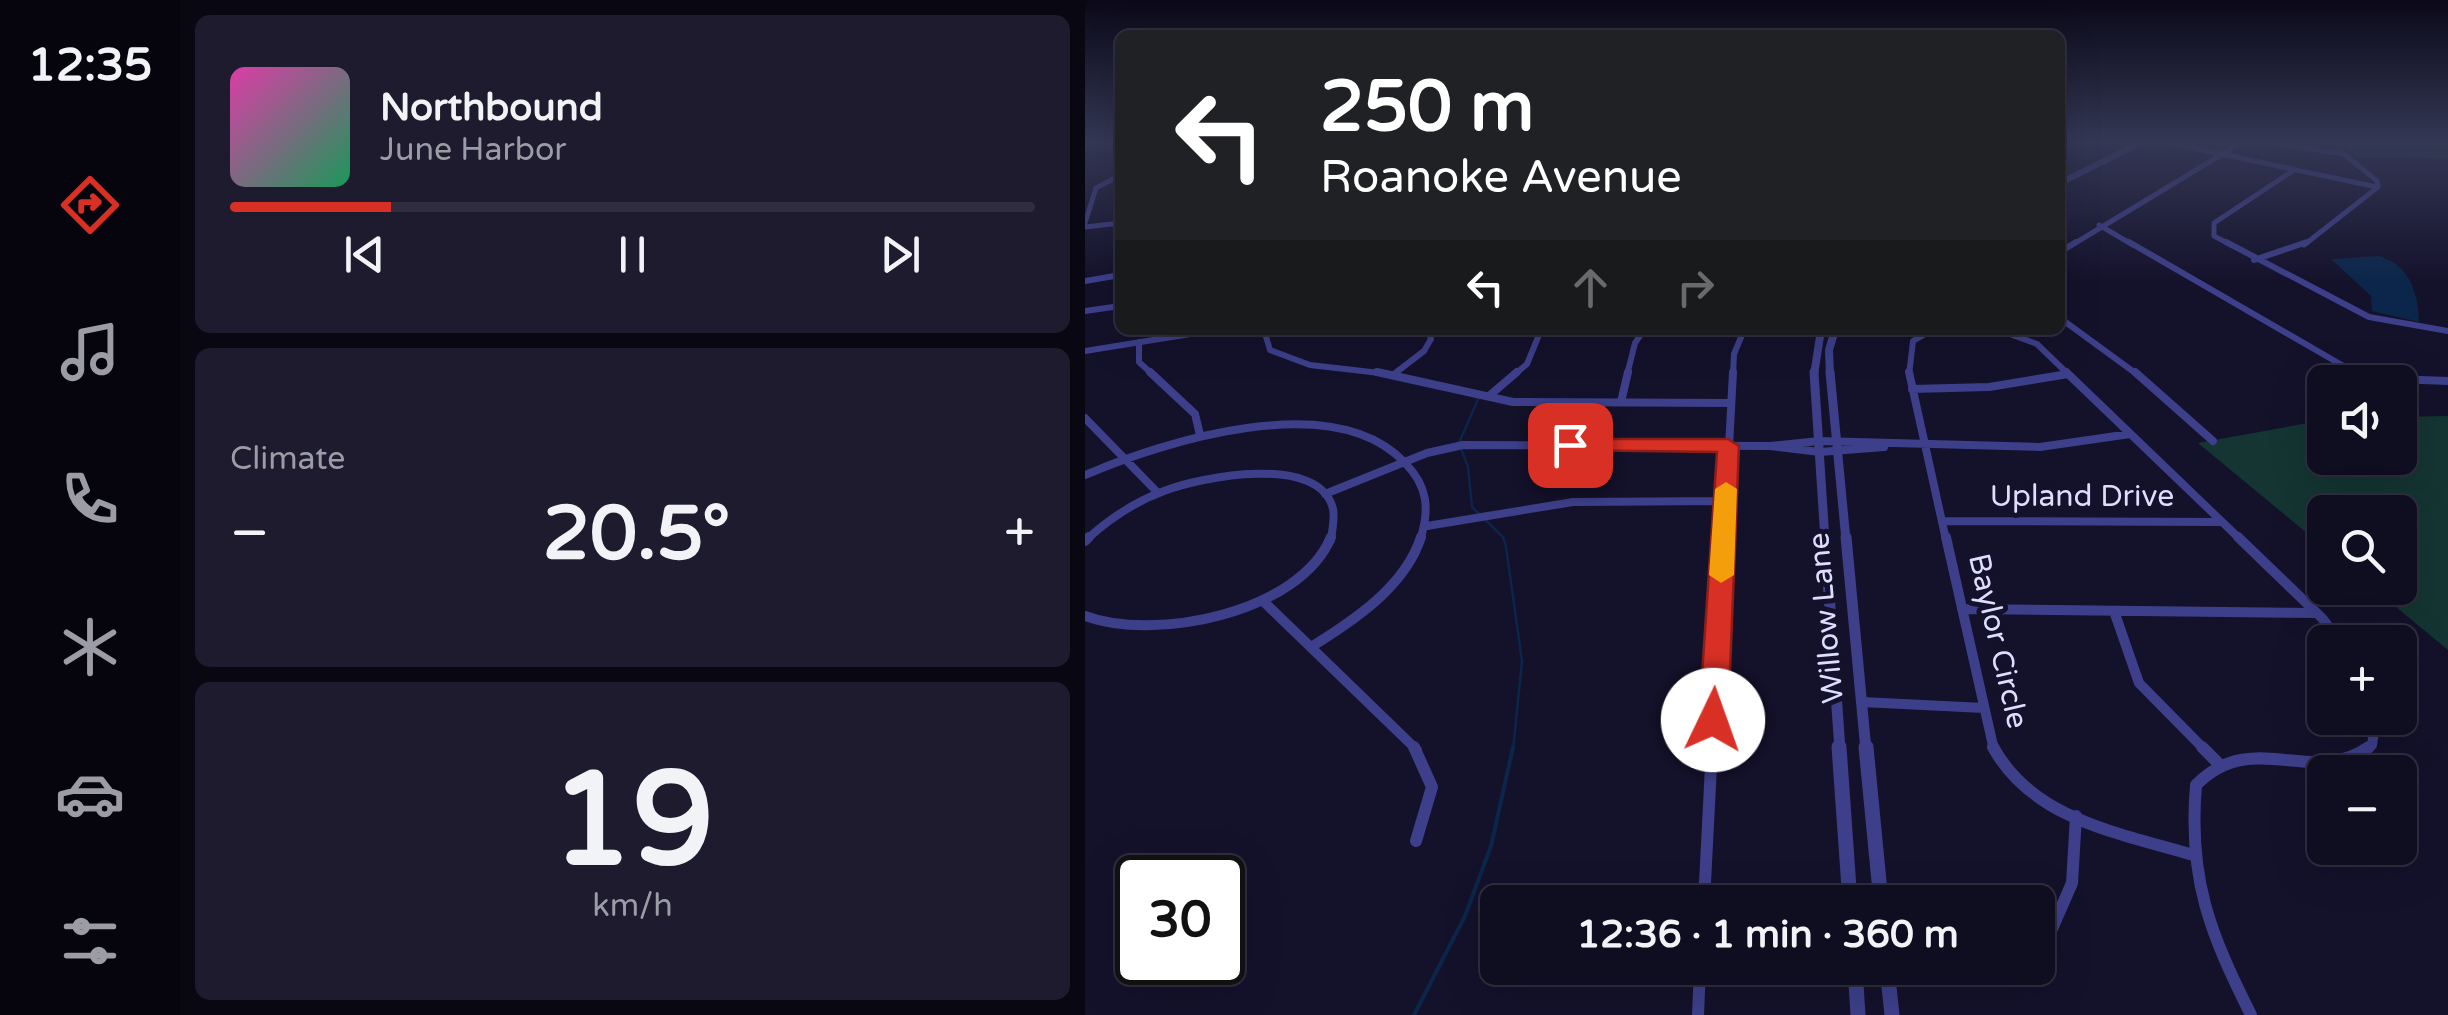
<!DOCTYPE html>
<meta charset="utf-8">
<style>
body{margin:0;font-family:"Varela Round",sans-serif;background:#1d1b2d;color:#f1f3f6;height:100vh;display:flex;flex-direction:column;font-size:38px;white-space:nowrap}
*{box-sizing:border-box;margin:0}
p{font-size:32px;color:#9b9ca5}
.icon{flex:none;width:55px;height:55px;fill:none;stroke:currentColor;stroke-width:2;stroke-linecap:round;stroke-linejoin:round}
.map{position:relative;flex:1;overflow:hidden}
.details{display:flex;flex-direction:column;gap:15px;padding:15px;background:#080712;width:905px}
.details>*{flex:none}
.banner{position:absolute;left:30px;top:30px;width:950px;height:305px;border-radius:15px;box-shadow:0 10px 40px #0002,0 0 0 2px #2f2d3e;background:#202124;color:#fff;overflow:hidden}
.buttons{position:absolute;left:1222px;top:365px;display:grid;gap:20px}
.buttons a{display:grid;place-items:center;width:110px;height:110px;border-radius:15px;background:#0f0d20;box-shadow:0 10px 40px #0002,0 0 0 2px #2f2d3e;font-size:50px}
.speed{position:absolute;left:30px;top:855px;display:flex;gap:20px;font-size:50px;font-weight:700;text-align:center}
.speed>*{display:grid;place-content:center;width:130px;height:130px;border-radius:50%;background:#0f0d20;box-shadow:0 10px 40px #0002,0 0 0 2px #2f2d3e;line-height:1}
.speed .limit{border:5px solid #111;border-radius:15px;background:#fff;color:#111}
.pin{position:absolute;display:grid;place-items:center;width:85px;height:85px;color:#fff;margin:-42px;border-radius:20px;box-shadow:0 5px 15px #0006}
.me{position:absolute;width:110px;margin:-55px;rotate:3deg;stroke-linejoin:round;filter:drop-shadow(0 0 8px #0008)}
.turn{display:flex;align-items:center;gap:35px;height:210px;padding:0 40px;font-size:45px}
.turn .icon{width:130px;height:130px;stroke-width:2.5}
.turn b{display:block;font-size:70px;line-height:85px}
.lanes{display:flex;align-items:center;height:95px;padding:0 40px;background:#0003;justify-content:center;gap:50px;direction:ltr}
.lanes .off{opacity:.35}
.big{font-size:75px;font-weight:700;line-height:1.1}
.details .tile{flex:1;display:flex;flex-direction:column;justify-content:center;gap:15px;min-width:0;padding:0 35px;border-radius:15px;background:#1d1b2d}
.details .dial{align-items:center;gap:0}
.dial b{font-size:130px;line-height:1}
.song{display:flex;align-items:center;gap:30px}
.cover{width:120px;height:120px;border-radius:15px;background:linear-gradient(135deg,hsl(320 70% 55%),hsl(150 70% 35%))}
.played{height:10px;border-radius:5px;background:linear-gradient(90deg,#d93025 20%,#2f2d3e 20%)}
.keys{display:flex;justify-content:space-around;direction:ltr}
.heat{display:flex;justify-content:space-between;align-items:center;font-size:55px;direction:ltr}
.trip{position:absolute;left:395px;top:885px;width:575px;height:100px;border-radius:15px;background:#0f0d20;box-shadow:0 10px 40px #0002,0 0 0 2px #2f2d3e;font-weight:700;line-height:100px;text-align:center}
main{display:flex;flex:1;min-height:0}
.menu{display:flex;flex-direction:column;width:180px;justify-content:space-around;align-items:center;background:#06050d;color:#9b9ca5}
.menu .icon{width:70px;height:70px}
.menu .active{color:#d93025}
.menu b{font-size:45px;color:#f1f3f6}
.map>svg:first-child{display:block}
.green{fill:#143532}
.water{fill:#0b264a}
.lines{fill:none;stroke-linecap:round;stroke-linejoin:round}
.stream-far1{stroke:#0b264a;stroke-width:2.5}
.stream{stroke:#0b264a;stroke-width:4}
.minor-far4{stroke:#3d3f8a;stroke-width:5}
.minor-far3{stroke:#3d3f8a;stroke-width:6}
.minor-far2{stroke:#3d3f8a;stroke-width:8}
.minor-far1{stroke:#3d3f8a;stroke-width:10}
.minor{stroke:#3d3f8a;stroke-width:12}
.tertiary-far4{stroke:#3d3f8a;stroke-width:6}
.tertiary-far3{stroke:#3d3f8a;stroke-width:8}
.tertiary-far2{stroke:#3d3f8a;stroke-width:9}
.tertiary-far1{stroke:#3d3f8a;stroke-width:11}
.tertiary{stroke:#3d3f8a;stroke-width:15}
.route{fill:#d93025;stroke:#8d1f18;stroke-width:2.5}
.slow{fill:#f59e0b}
.labels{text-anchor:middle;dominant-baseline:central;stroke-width:10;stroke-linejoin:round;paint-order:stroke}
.street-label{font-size:30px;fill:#dedcff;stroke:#14112b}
</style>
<main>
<nav class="menu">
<b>12:35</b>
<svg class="icon active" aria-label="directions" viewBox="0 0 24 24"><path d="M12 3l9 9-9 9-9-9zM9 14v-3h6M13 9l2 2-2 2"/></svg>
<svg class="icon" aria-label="music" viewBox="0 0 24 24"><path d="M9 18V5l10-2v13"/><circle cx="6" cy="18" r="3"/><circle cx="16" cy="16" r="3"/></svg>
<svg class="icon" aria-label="phone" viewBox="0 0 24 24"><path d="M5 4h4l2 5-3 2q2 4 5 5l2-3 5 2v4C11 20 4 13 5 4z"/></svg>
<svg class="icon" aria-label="climate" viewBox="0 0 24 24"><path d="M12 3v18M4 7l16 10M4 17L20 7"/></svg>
<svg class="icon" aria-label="car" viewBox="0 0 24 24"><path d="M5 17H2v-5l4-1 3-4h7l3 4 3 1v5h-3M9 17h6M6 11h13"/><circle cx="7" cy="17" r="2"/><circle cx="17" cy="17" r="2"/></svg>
<svg class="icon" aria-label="filters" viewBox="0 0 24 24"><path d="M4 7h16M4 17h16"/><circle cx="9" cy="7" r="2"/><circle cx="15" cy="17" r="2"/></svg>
</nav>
<section class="details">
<div class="tile">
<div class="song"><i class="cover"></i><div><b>Northbound</b><p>June Harbor</p></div></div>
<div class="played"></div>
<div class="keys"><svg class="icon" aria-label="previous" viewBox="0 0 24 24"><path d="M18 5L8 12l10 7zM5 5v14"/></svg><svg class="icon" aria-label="pause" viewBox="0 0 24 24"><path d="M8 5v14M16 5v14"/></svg><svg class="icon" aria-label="next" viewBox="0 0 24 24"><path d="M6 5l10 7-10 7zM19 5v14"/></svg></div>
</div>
<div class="tile"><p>Climate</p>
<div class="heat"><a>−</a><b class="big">20.5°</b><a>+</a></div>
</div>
<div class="tile dial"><b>19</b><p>km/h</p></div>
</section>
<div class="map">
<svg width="1363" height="1015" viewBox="0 0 1363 1015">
<rect width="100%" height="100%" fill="#14112b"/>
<path class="green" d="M1253,141h104l6,5v13l-92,-2z
M1363,416v234l-75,-62h27v-76h-75v36l-127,-105 127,-23v38h75v-41z"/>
<path class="water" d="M1294,256c31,9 39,37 40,66l-47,-11 -1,-15 -40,-37z"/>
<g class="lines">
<path class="stream-far1" d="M0,147l35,-1
M394,397l-20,46 9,24 4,40 31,30 3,10 16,114 -9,89"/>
<path class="stream" d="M329,1015l51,-99 26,-70 22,-99"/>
<path class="minor-far4" d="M1075,141l217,46
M1173,141l86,13 33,27 1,6 -74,58
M0,223l11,-35 23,-12
M1014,225l34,20
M0,227l35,-4
M987,245l172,-104
M1146,245l-17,-9v-13l80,-53"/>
<path class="minor-far3" d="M1044,242l230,133
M1141,242l143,75 79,14
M975,252l16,-10
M1169,260l53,-18
M0,281l35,-6
M0,311l35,-5
M975,318l78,57
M179,330l6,20 40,15 87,10
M914,330l38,14 32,31
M54,342v20l14,13
M0,351l130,-21
M309,374l30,-23 7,-12 -3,-9
M429,375l13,-11 14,-34
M542,375l8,-32 9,-13
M648,375l1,-21 10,-24
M824,375l4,-34 19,-11
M979,375l4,-1"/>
<path class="minor-far2" d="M65,372l45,42 5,21
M292,372l136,30 218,1
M824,372l37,168
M981,372l175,168
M1050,372l78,69
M1270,372l17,10
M1283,378l80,3
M827,389l77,-2 79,-13
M404,396l28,-24
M536,402l7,-30
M0,418l73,75
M685,446l49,-5 221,6 90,-13
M0,475c80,-34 249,-88 320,-12 23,23 25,47 15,77
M240,494l102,-41 36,-8 307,1 50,6 64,-5
M857,521l279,1
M342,526l146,-24 152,-1
M1,540c23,-21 48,-38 78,-49 36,-14 156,-38 169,18 2,9 -1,22 -2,31
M639,540l9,-168"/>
<path class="minor-far1" d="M861,537l48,213
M1153,537l84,81 18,24
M0,541l4,-4
M177,600l155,150
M877,609l355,4
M1029,611l25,72 66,67
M0,616c69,26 215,-3 246,-79
M226,647c42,-26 94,-60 110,-110
M777,702l122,6
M627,750l12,-213
M1280,750l7,-5 4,-27"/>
<path class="minor" d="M329,747l18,40 -16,54
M908,747c40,73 127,86 200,108
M1117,747l17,17
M619,902l8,-155
M966,931l21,-48 4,-67
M613,1015l2,-47
M1166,1015c-41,-82 -63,-136 -55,-230 57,-58 115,3 173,-38"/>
<path class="tertiary-far4" d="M975,183l84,-42"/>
<path class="tertiary-far3" d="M729,375l7,-45
M745,375l-1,-25 6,-20"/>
<path class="tertiary-far2" d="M729,372l11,168
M745,372l16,168"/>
<path class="tertiary-far1" d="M740,537l15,213
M761,537l20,213"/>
<path class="tertiary" d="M754,747l11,155
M781,747l15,155
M770,968l3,47
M802,968l5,47"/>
</g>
<linearGradient id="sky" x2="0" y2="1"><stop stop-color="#0b0918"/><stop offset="0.5" stop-color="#343855"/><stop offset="1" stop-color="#343855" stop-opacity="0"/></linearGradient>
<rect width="1363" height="283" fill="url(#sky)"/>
<path class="route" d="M485,439h158l11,7 -11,274 -4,8h-21l-4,-8 18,-268 -154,-2 -3,-5z"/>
<path class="slow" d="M641,482l11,7 -3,86 -13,8 -12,-8 6,-86z"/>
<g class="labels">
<g class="street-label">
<text x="997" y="496">Upland Drive</text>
<text transform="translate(741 618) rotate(-95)">Willow Lane</text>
<text transform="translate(913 641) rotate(77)">Baylor Circle</text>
</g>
</g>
</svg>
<div class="buttons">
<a><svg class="icon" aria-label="sound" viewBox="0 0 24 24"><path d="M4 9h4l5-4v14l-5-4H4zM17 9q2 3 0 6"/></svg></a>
<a><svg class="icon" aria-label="search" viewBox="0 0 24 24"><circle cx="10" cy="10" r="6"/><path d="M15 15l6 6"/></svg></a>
<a>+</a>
<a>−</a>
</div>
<div class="speed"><div class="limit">30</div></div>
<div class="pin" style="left:485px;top:445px;background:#d93025"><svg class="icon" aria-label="arrive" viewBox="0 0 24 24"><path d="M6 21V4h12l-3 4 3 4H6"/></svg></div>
<svg class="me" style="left:628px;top:720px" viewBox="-20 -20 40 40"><circle r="19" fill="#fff"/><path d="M0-13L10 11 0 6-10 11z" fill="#d93025"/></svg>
<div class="trip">12:36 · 1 min · 360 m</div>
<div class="banner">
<div class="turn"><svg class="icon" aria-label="left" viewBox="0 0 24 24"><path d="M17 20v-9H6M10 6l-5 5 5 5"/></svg><div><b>250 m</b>Roanoke Avenue</div></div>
<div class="lanes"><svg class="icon" aria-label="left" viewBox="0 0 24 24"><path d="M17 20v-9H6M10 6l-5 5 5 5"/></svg><svg class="icon off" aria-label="ahead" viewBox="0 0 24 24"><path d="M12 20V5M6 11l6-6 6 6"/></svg><svg class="icon off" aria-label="right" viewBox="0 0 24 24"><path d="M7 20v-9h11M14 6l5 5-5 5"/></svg></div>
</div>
</div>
</main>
